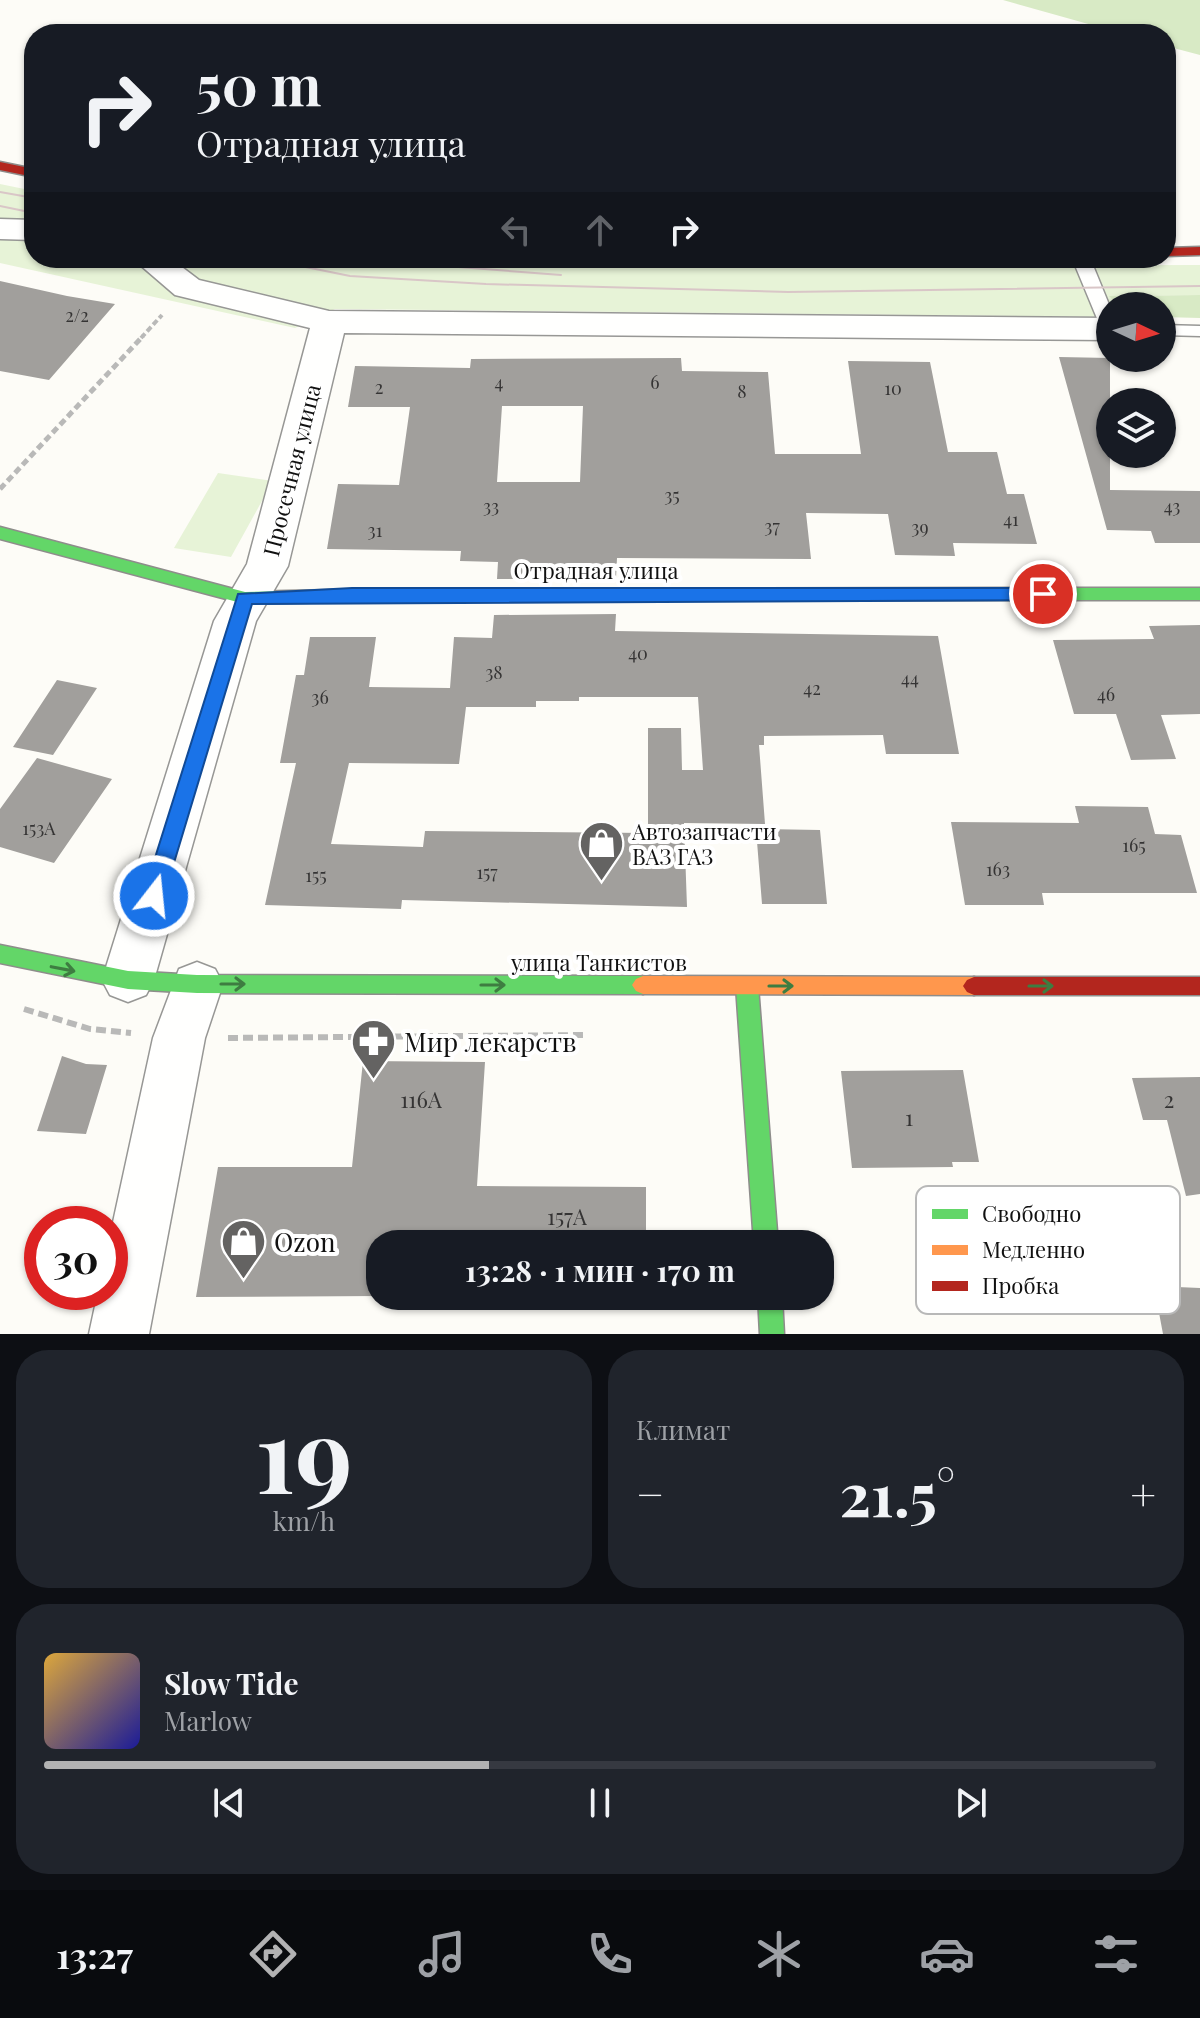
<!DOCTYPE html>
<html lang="ru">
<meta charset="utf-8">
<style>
body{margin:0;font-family:"Playfair Display",serif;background:#20242c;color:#f1f3f6;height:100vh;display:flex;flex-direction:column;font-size:30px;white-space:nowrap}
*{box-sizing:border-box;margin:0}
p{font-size:26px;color:#9ea1a6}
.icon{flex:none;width:44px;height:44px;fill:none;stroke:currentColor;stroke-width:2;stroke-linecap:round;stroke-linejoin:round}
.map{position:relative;height:1334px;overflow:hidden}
.details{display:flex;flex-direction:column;gap:16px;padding:16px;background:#0d0f14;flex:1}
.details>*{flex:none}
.banner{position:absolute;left:24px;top:24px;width:1152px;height:244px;border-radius:32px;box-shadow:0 2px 6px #0004;background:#171b24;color:#f1f3f6;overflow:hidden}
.needle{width:52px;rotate:94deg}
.controls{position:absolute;left:1096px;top:292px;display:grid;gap:16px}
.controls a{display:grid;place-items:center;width:80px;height:80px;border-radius:50%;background:#171b24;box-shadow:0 2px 6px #0004;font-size:40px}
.speed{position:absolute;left:24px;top:1206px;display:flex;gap:16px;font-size:40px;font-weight:700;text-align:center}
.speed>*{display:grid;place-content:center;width:104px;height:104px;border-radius:50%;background:#171b24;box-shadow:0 2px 6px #0004;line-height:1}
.speed .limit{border:12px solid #d22;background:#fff;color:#111}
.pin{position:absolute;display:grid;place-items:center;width:68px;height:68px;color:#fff;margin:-34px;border:4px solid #fff;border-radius:50%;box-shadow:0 2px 8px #0007}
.me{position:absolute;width:88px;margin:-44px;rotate:16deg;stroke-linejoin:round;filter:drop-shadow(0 0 6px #0008)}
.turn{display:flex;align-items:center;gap:28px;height:168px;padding:0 40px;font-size:36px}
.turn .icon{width:104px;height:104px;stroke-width:2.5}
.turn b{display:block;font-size:56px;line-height:68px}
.lanes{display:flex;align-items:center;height:76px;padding:0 40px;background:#0003;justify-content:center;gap:40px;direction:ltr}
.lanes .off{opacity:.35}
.big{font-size:60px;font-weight:700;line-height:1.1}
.details .tile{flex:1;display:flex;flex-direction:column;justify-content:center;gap:12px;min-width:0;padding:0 28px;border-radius:32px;background:#20242c}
.details .dial{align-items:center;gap:0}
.dial b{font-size:104px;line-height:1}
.song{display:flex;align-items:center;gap:24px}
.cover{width:96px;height:96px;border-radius:12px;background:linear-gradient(135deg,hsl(40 70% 55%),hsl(240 70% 35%))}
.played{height:8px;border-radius:4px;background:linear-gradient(90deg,#b2b2b3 40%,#363941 40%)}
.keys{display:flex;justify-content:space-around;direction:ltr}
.heat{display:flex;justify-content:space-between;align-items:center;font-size:44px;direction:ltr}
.details .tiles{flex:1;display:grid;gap:16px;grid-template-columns:1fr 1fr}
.tile:last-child{grid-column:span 2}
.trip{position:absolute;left:366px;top:1230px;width:468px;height:80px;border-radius:32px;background:#171b24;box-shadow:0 2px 6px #0004;font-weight:700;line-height:80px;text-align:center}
.tab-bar{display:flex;height:128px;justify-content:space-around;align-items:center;background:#090b0e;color:#9ea1a6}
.tab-bar .icon{width:56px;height:56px}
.tab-bar .on{color:#b2b2b3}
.tab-bar b{font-size:36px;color:#f1f3f6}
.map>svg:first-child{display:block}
.green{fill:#e7f3d7}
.forest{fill:#d8eac5}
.building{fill:#a19f9c;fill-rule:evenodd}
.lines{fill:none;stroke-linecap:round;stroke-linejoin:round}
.lane-casing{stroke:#979795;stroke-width:3}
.street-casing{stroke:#979795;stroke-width:3}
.fast-casing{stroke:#8e8d8b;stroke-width:3}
.slow-casing{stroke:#8e8d8b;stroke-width:3}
.jam-casing{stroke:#8e8d8b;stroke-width:3}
.path-far2{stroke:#b9b9b8;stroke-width:4;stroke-dasharray:6 3;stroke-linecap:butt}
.path-far1{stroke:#b9b9b8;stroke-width:5;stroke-dasharray:7 4;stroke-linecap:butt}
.path{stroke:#b9b9b8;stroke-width:6;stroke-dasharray:10 5;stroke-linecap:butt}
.lane{fill:#fffffe;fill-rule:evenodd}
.street{fill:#fffffe;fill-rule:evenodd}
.fast{fill:#63d668;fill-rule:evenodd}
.slow{fill:#ff974d;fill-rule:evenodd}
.jam{fill:#b3261e;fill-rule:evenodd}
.tram{stroke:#d9c6c7;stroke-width:2}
.oneway{stroke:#3e7d41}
.route{fill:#1a73e8;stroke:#114b97;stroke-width:2}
.labels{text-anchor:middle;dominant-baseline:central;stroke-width:8;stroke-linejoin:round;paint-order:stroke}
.number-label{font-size:18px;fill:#353434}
.street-label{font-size:22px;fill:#111;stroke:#fff}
.poi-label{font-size:22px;fill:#111;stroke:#fff;text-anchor:start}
.near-number-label{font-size:22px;fill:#353434}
.near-poi-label{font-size:26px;fill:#111;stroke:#fff;text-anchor:start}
.key{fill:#fff;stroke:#b8b8b8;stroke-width:2}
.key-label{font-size:22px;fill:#111}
</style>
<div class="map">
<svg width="1200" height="1334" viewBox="0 0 1200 1334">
<rect width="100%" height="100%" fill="#fdfcf7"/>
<path class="green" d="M0,184l34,7v67h395l358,8 413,-1v30l-89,1 8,10h-9v11l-775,-8 -40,19 -295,-65z
M218,473l55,8 -42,76 -57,-9z"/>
<path class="forest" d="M1003,0h197v55l-34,-9v-12h-42z
M1200,295v23l-38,-1v-11h-43l-10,-10z"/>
<path class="building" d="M0,281l67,15 48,8 -66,76 -49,-9z
M1059,357l51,1v132l90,1v52h-45l-4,-12 -44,-1z
M681,358l1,13 86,1 7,82h86l-13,-93 82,1 18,90h49l10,42h17l13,50 -84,-1 2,13 -60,-1 -7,-41 -82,-1 5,46 -194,-1 -1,20 -119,1 1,-17 -38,-1 1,-10 -134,-2 11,-65 61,1 11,-78h-62l7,-41 115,2 1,-9zM502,406h81l-3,76h-83z
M616,614l-1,17 323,5 21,118h-73l-3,-19 -119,1v9h-5l6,79 -81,-1 3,84 -285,-7 -1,9 -136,-4 31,-142h-16l16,-88h8l6,-38h66l-7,50 81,1 4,-51 38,1 2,-23zM579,697h119l5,73h-21l-1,-42h-33v105l-223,-2 -2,16 -92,-3 18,-81 110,1 7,-57h70v-6h43z
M1200,625v89l-39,1 15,44 -45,1 -15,-46h-42l-21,-74 101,-1 -5,-13z
M57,680l40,8 -44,67 -40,-8z
M37,758l75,21 -58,84 -54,-16v-38z
M1075,806l73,1 7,27 26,1 16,58h-155l2,12h-79l-14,-83 128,1z
M756,829l64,1 7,74h-65z
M62,1056l24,8 21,1 -21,69 -49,-3z
M363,1061l122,1 -8,124 169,1v57h-266v52l-184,1 22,-130h134z
M963,1070l16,92h-27l1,5 -101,1 -11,-97z
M1200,1077v117l-14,2 -19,-76h-24l-11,-42z
M1154,1286l46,2v46h-37z
M552,1296h94l1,8h-95z"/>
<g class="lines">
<defs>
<path id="lane" d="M1072,258h18l20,49v26l-9,-5z
M1162,325l38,1v10l-38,-1z"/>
<path id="street" d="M0,219l34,1v20l-34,-1z
M132,258h38l29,22 130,31 781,7v22l-766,-7 -56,233 -32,55 -102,359 -8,15 -18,7 -18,-7 -8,-15 112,-359 33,-57 63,-236 -135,-33z
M197,962l18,7 8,15 -18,54 -56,296h-60l9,-42h12v-56l43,-198 26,-69z"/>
<path id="fast" d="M0,527l245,65 134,-3 9,6 -9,6 -134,3 -245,-65z
M1047,588h153v12h-153l-9,-6z
M0,945l128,26 69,4 446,1 7,3 4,6 -4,6 -7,3 -446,-1 -69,-4 -128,-26z
M747,977l7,3 4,6 20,258h-24l-18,-258 4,-6z
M758,1296h24l2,38h-24z"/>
<path id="slow" d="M1047,588l9,6 -9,6 -668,1 -9,-6 9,-6z
M643,976l331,1 7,3 4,6 -4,6 -7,3 -331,-1 -7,-3 -4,-6 4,-6z"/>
<path id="jam" d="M0,162l34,7v8l-34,-7z
M1200,247v8l-34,1v-8z
M974,977h226v18h-226l-7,-3 -4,-6 4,-6z"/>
</defs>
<use href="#lane" class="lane-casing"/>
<use href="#street" class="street-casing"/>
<use href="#fast" class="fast-casing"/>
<use href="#slow" class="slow-casing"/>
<use href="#jam" class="jam-casing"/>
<path class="path-far2" d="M141,338l21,-23"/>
<path class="path-far1" d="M0,489l143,-153"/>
<path class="path" d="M24,1009l66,20 41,4
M228,1038l358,-3"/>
<use href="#lane" class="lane"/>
<use href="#street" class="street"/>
<use href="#fast" class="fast"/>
<use href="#slow" class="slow"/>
<use href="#jam" class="jam"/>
<path class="tram" d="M0,192l34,6
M0,206l34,7
M261,258l89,18 136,8 302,8 412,-6
M342,258l219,17"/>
</g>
<defs><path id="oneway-shaft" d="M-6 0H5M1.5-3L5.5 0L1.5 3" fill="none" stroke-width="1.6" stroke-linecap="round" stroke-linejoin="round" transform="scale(2)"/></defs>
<g class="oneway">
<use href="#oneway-shaft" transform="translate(63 969) rotate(11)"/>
<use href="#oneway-shaft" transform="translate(233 984)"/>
<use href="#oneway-shaft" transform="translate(493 985)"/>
<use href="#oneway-shaft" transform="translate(781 986)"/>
<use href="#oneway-shaft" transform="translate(1041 986)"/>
</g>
<path class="route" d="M352,588h691l9,6 -9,6 -791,4 -88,292 -3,6h-15l-3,-6 95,-302z"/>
<defs>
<symbol id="shop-pin" viewBox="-11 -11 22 30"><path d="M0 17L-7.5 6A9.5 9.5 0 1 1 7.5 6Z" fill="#646362" stroke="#fff"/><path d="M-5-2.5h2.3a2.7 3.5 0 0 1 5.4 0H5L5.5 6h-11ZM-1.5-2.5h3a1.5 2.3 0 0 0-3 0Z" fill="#fff"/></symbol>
<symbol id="pharmacy-pin" viewBox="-11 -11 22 30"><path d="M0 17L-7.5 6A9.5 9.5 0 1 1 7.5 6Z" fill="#646362" stroke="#fff"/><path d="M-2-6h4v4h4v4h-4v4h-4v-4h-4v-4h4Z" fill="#fff"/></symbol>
</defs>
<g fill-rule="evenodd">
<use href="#shop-pin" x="576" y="818" width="51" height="69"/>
<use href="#pharmacy-pin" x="348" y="1016" width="51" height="69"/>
<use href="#shop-pin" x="218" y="1216" width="51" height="69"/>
</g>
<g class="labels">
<g class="number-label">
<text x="77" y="315">2/2</text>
<text x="499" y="382">4</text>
<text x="655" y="382">6</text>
<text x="379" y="387">2</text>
<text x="893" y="388">10</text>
<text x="742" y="391">8</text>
<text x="672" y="495">35</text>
<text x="491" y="506">33</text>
<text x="1172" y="506">43</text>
<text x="1011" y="519">41</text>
<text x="772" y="526">37</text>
<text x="920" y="527">39</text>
<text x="375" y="530">31</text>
<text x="638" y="653">40</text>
<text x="494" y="672">38</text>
<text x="910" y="678">44</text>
<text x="812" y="688">42</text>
<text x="1106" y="694">46</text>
<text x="320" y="697">36</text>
<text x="39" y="828">153А</text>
<text x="1134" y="845">165</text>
<text x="998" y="869">163</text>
<text x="487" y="872">157</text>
<text x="316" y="875">155</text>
</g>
<g class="street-label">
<text transform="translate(291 470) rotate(-76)">Просечная улица</text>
<text x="596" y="570">Отрадная улица</text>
<text x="599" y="962">улица Танкистов</text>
</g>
<g class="poi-label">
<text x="632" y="831">Автозапчасти<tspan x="632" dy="25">ВАЗ ГАЗ</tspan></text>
</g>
<g class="near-number-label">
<text x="421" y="1099">116А</text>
<text x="1169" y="1099">2</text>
<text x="909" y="1117">1</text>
<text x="567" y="1216">157А</text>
</g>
<g class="near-poi-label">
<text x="404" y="1041">Мир лекарств</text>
<text x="274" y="1241">Ozon</text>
</g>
</g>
<rect x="916" y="1186" width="264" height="128" rx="12" class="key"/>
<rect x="932" y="1209" width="36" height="10" fill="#63d668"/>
<rect x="932" y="1245" width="36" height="10" fill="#ff974d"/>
<rect x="932" y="1281" width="36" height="10" fill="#b3261e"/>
<g class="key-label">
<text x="982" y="1222">Свободно</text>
<text x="982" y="1258">Медленно</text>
<text x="982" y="1294">Пробка</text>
</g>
</svg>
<div class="controls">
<a><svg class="needle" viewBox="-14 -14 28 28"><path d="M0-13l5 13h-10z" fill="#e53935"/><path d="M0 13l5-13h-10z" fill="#9ea1a6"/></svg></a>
<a><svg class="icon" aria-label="layers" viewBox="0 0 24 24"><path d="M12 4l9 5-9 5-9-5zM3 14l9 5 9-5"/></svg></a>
</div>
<div class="speed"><div class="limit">30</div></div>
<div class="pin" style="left:1043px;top:594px;background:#d93025"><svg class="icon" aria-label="arrive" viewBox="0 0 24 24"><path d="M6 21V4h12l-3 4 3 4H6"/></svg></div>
<svg class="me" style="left:154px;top:896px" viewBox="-20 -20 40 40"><circle r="17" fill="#1a73e8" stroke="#fff" stroke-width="3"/><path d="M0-11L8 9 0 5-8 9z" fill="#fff"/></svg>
<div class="trip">13:28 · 1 мин · 170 m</div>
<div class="banner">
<div class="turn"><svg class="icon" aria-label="right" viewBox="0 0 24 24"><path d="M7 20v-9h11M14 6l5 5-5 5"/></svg><div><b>50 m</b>Отрадная улица</div></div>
<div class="lanes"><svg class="icon off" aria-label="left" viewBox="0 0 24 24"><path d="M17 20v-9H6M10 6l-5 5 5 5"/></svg><svg class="icon off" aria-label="ahead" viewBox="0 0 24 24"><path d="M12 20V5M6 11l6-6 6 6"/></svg><svg class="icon" aria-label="right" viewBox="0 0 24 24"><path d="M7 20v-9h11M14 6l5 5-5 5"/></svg></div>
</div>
</div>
<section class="details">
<div class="tiles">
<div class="tile dial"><b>19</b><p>km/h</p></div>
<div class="tile"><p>Климат</p>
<div class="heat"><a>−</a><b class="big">21.5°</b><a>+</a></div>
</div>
<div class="tile">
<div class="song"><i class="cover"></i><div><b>Slow Tide</b><p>Marlow</p></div></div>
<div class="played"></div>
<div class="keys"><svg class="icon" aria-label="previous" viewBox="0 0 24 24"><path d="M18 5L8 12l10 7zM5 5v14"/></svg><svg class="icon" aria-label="pause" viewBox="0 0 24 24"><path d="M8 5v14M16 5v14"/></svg><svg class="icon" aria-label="next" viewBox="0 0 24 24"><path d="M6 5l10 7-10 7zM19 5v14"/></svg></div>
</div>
</div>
</section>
<nav class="tab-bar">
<b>13:27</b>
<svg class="icon on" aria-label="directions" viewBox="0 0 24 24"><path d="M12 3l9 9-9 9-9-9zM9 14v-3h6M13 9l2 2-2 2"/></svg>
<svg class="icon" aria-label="music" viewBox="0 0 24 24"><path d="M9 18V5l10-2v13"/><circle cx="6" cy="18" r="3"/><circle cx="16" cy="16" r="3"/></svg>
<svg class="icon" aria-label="phone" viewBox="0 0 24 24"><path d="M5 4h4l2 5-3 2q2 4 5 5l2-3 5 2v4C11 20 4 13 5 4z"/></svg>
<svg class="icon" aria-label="climate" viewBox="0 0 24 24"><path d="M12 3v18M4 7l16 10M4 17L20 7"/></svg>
<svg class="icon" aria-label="car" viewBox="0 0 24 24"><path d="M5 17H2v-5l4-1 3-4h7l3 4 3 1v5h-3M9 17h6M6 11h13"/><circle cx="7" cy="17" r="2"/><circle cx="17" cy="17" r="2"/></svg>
<svg class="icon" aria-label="filters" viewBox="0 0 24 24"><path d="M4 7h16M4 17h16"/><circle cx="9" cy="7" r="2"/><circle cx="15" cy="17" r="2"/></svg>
</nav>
